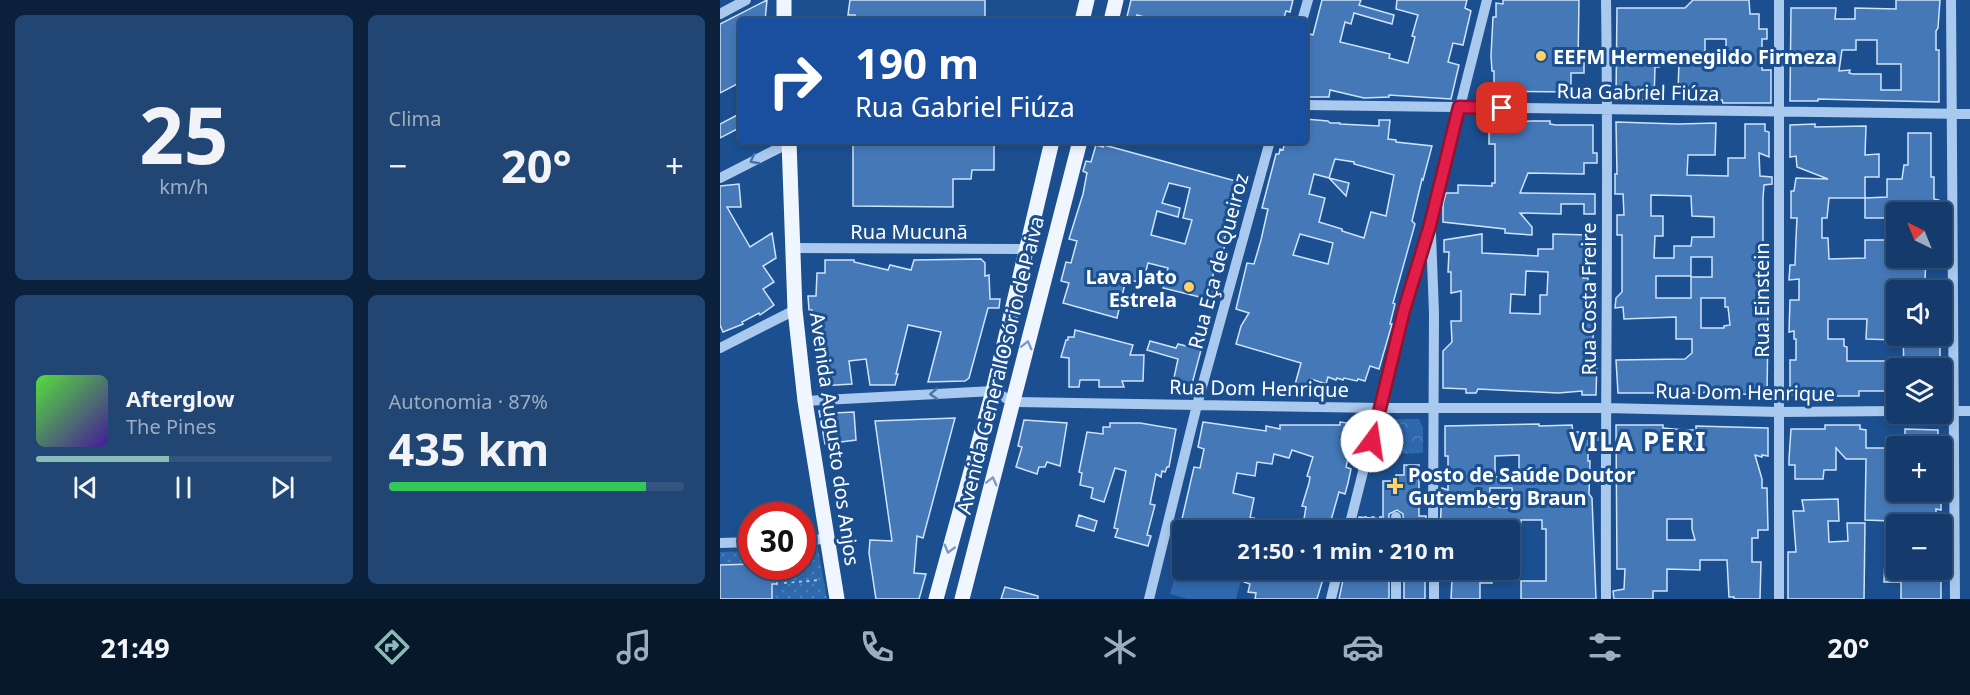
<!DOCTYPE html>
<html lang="pt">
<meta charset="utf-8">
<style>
body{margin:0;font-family:"Noto Sans",sans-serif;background:#214673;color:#f1f3f6;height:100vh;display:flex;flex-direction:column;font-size:22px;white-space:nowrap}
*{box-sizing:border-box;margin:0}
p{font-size:20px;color:#9dadc1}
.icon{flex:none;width:33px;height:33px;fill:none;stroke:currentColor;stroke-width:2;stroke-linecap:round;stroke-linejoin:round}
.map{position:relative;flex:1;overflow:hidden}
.panel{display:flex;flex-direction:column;gap:15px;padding:15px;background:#0b203b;width:720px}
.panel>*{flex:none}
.hud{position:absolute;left:18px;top:18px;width:570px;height:126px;border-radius:6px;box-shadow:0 3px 9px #0003,0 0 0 2px #33557e;background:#1a4fa0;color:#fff;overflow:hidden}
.needle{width:39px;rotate:317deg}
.fabs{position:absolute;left:1166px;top:202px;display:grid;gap:12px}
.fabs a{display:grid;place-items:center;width:66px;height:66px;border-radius:6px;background:#143b6b;box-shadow:0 3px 9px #0003,0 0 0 2px #33557e;font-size:30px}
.speed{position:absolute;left:18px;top:502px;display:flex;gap:12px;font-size:30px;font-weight:700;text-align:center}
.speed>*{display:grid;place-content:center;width:78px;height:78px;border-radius:50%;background:#143b6b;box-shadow:0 3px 9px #0003,0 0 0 2px #33557e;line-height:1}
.speed .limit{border:9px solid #d22;background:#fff;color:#111}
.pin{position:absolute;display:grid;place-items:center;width:51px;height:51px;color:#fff;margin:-26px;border-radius:12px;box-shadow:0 3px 9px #0006}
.me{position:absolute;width:66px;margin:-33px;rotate:14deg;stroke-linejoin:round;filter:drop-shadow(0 0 4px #0008)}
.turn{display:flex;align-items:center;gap:21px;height:126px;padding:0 18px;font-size:27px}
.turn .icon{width:78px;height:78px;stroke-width:2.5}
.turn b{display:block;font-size:42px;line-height:51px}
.big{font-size:45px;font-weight:700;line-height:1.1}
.panel .card{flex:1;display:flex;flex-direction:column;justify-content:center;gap:9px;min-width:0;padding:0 21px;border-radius:9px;background:#214673}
.panel .dial{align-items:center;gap:0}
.dial b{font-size:78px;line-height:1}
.song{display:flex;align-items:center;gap:18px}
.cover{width:72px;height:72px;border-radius:9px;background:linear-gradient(135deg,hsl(110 70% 55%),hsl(260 70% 35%))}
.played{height:6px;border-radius:3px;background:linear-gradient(90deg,#8bbbb9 45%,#33557e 45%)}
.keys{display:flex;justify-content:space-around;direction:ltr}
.heat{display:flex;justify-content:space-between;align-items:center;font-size:33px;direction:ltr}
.charge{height:9px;border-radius:4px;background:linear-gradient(90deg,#34c759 87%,#33557e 0)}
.panel .tiles{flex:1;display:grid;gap:15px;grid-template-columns:repeat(2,1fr)}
.trip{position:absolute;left:452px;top:520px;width:348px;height:60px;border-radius:6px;background:#143b6b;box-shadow:0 3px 9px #0003,0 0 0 2px #33557e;font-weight:700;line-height:60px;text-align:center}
.menu{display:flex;height:96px;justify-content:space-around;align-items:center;background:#08182b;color:#9dadc1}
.menu .icon{width:42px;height:42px}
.menu .on{color:#8bbbb9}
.menu b{font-size:27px;color:#f1f3f6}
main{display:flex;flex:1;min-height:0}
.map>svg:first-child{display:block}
.grass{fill:url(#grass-dots)}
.park{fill:url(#park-crowns)}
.garden{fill:#2e69ad}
.building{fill:#4478b7;stroke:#cfe3fa;stroke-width:1.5;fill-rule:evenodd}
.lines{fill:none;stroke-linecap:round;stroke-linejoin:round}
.path{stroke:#a9c9ee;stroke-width:2;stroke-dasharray:3 4.5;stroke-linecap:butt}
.minor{stroke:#a9c9ee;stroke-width:10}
.major{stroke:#f0f6ff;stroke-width:15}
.oneway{stroke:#4674ac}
.oneway2{stroke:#7b9ac1}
.route-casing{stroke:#92132f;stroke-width:15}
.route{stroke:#e11d48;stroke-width:10}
.poi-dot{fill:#ffd166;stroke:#1b4f8f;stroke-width:2}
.labels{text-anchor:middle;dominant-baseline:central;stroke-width:6;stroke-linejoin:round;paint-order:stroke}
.poi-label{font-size:20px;font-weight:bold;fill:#fff;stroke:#1b4f8f;text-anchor:start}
.street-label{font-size:20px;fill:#fff;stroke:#1b4f8f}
.district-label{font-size:26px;font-weight:bold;letter-spacing:1.5px;fill:#fff;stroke:#1b4f8f}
</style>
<main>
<section class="panel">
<div class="tiles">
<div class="card dial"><b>25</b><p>km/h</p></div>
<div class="card"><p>Clima</p>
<div class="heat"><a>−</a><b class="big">20°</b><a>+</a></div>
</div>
<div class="card">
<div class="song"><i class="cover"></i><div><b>Afterglow</b><p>The Pines</p></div></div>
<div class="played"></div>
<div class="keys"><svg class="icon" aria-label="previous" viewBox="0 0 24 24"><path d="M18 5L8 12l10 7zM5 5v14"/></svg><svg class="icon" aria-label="pause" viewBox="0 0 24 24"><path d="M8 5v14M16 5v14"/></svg><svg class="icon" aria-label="next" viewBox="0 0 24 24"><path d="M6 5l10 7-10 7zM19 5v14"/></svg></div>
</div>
<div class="card"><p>Autonomia · 87%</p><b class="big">435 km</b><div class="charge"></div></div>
</div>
</section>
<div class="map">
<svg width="1250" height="599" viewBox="0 0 1250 599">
<defs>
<pattern id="grass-dots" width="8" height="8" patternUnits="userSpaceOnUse" patternTransform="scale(1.5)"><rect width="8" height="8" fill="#2e69ad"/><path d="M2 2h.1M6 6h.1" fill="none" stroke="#4d80b9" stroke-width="1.8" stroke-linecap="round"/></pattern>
<pattern id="park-crowns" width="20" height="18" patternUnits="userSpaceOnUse" patternTransform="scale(1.5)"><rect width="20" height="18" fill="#2e69ad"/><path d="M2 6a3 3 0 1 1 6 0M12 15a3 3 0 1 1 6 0" fill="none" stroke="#4d80b9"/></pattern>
</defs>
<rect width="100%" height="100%" fill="#1b4f8f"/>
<path class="grass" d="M98,548l9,51h-107v-47l31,-1 1,16h50l1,-18z"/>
<path class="park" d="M669,419h30l4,9v25l-48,2 9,-32z"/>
<path class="garden" d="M462,552v18h62l-8,29h-48l-18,-5z"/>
<path class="building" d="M47,0l-2,21h-24v61l-21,11v-69z
M130,0h135v21h-130v-6h-7z
M411,0h162l-3,12 -4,-1 -3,10h-125l-21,-6 -2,6h-9z
M602,0h39l-2,5 35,10 -2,9 -38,-11 -3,11 -6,-2 -5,20 50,12 -1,4 19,5 7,-26 -3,-1 6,-21 -22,-6 1,-9h70l-2,8 6,3 -8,34 -10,-2 -5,19 11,3 -8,34 -62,-4v2l-25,1 -34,-8 -1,7h-24v-56l2,-8 6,2z
M783,0h76l-1,63h6v10h-13v19l-77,-1v-20h-2l-1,-15 2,-39h3v-14l7,1z
M973,0h56l1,14h9v15h8v10h-5v31h9v33h-48l-1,-3 -30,-1v-4h-11v-5h-3l1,-27h-20v4h-4l-1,33 -38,-1 1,-91h68zM985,39h21v24h-21z
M1176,0h44l-2,28 -2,3v19h3v52l-121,-3v2h-28l1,-93h45l-1,11h20v-11l41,1zM1136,40h21v24h24v26h-20v-16h-28l-4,-1 1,-3 -11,1 3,-21h14z
M21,113v14l-21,11v-14z
M585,119l23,2 2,2h10v1l39,2v-6h11l-2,19 8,1v2l36,4 -9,34 -1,-1 -10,42 3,3 -22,79 2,1 -5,20h2l-13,45 -9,-3 -5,15 -7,-2 -1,2 -13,-3 -1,2 -6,-2 -1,2 -8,-3 -2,7 -15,-5 -2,9h-15l7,-25 -65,-19 5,-18 8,-13 -13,-4 11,-46 7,1 7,-24 7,-31 -6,-1 14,-54h3l1,-5 3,1 2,-9h20zM615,159l19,3v2l40,11 -8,41 -15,-4 -7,26 -22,-7v-2l-23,-7 6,-24 -16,-4 5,-20 15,4 17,18 3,-13 -20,-5zM580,234l33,9 -5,21 -35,-9z
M811,121h19v3l6,1h37v28h4v10h-13v11l-56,-1 -8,20 75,1v20h-11v-10h-23v10l-41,-1 12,14v8l-27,-2v-4l-62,-7v-18l3,-11h12v-8l34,1v-3h3v-39h-6v-15h27l2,-7z
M896,122l62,2 38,-1 -1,32h-27l-1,20 41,1v-18h17v-34h20v7l4,1v25l-10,-4 1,23 12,1v7l-8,1 -1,13v52l4,1v27h-1l2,47 -1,70 -55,-2v-3l-10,3h-84l-2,-33 69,-1 7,-6v-14h-16v-22l-52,2 -1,-12 -8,1 1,-10 6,-6v-57h-5v-20h7l-1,-21h-8v-20h2zM931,195l40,1 1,20 22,1v20h-22l-1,9h-17v12h-20l1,-22h8v-20h-12zM971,257h21v20h-21v21h-35v-22h35zM981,298h24v9h3l2,18 -6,1v2h-23z
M1095,124v3l51,-1 -1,29 14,-1v23h-14v21h-36l-2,20h-5v20h6l1,21 36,-1v-18h31v18h30l-1,22h15v11h-44v49l-30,-1 1,-20h-39v20h16v7l3,1v14h49v36h-10v-6h-27v5h-37v-2l-21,-1v2h-11v-35h6v-21h-2v-8l-5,1 1,-32h9v-21l-10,1 1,-15h5l1,-27 1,-20h-6v-27h3l2,-13 32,1 -31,-12 -1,-11 -6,1v-32z
M1188,133h23v44h3v22l5,1 -1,13h-42v5h-31v-20l22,-1v-18h15l2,-14h4z
M133,141h141v29h-22l-1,9h-18v28l-100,-1z
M376,145l7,2 1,-2 139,38 -9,28h-2l-9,34h2l-5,17 -3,-1 -7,25 5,1 -3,13 -49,-12 5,-20 -20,-5 -5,20 -17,-4 -9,39 -54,-15 6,-20 -8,-2 5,-19 5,1 6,-22 -8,-2 14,-45 4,-21 -4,-2 3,-10 5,1zM449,183l21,5 -7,30 9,2 -7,24 -34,-9 6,-24 21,6 2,-9 -18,-5z
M19,184l2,23h-14l23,40 22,-14 4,25 -13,8 11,16 -11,7 11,16 -14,10 -1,-2 -17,9 1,2 -20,8 -3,-7v-139z
M762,234v19l56,3v-7h15v-15l36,1 -1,21h-4l-1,22h5v29l7,1 -3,47h2v5h3l-1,35h-14v-4l-24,2 -80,-4 -2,4h-10v-4l-23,-1v-37l9,-9 -1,-21h10v-30l-10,2v-21h-3l1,-20h-5v-12zM806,271l22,1 -1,23h-7v19l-30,-1 1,-19 14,1z
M261,259l4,4v13l4,-1 1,24h10l-1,9h-11l-19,70 -4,3 -37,1 13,-50 -33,-7 -12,49h2l-3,11h-25l-4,-26 -17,2 3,23 -32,2 -8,-76h-3l-1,-14h8l1,-23h8v-13h29v2l34,8 2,-5 21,5 3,-10z
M355,330l58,15 -3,10h14l-1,26h-21l2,6h-25v-7h-19l-1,7h-10v-29l-8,-1 5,-17h2v-3h6z
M1183,336h37v33h-36z
M430,341l26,7 2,-4 23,6 -9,34 -7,3h-13l6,-28 -31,-9z
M112,410l1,3 21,-1 2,28 -31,4 -6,-33z
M235,418l-32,120 -6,-2 -3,37 12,1 -7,25h-43l-7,-46 1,-13 22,1 -17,-120z
M304,420l43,3 -7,43 -13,-4 -2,5h-6l-2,7 -21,-7 6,-20 -4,-1z
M483,422l63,9v-5l14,3v-4h60v-3l24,3 -6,19 -6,-2 -6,25 5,2 -3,14 -3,11 -6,-2 -11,39 -22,-3 2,-8 -4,-1 2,-12 -4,-1 7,-23 1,-6 -3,-1 6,-19 -21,-7 -3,8 -15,-4 -2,10 -15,-2 -2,14 -18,-3 -4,20 21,5 -4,20h4l-2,10 -70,-9 12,-52 6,1 4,-19 -6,-2z
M390,423h30l36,6 -7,38h-2l-2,5 -3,-1 -1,6 -5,-3 -6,30 5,1 -8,30 4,1 -3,10 -33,-9 3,-8 -4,-1 12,-57 -11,-3 -11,34 -13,-4 2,-10 -13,-3 2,-12 -3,-1 8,-40 16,2v-7h7z
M819,424v2l33,-1 1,7h26v8l-11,1v20h2l-1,33 3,4 4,101h-75v-18h25v-52h-4v-9h-21l-2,59h-28l1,4h-12v16h-29l1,-20h22v-9h35v-45l-29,-1v7h-40l2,-43 6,2v-34h-3v-30zM799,455v22h-24v-21zM770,488h22l1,20 -24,-1z
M896,425h47v3l21,2h12v-4l72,2v28l-6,-1v2l-7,-2 7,24v9h5l1,42h-10v8h-6v24h9l-1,37h-26v-2h-5l-2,-37h-27v10l-33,-1v22h-14v8h-39l-1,-8 11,-2 1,-20h-8zM947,519h25v10l3,11h-28z
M1105,425h35v4l6,1v18h20v-10h10v54h45v18l-5,-1v16h-45l1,-4 -27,-1 1,-61h-20l-10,-11v22h-12l-1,9h-28v-14h-6v-6l2,-30h34z
M1185,429l33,1v17h-33z
M684,465h15v51h7v15h-22l-1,-17 -6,-4 -8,4v17h-32l2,-14 24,2v-38h13v-6h8z
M1118,499l1,22h-11l1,21 19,-1 -1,-18h18l-1,76h-76v-47h8l-3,-41h11l-2,-11z
M359,515l18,6 -3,10 -18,-5z
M1165,561h11v9h37v7h8v22h-40v-17h-17z
M32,564v3h25v17h-5v15h-52v-34z
M527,570h61l3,6 12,3 -6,20h-62l1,-6 -8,-1 2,-8 -6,-2z
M625,570h44v29h-50z
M684,570h21v29h-21z
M285,587l33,9v3h-37z"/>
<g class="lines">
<path class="path" d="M644,517h21
M64,583l36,-3"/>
<path class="minor" d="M886,0c3,200 -1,399 0,599
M1059,0v599
M1231,0l4,599
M0,14l26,-14
M582,21l6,-21
M585,105l665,9
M0,178l69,-35
M711,234l3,79 -1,218
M72,248l233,1
M0,348l75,-38
M85,401l188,-10 20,11 367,6h225l175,4 116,-1
M1221,411h29
M628,531l56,-221 26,-85 57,-225
M676,531v-14
M82,540l26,-1
M0,543l32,-1
M595,570l22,4
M714,570v29
M429,599l48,-194 73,-264
M611,599l7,-29
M676,599v-29"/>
<path class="major" d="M64,0v21
M362,21l5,-21
M391,21l5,-21
M69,141l6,169 10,91 32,198
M216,599l57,-208 59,-250
M242,599l118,-458"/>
</g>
<defs><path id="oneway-chevron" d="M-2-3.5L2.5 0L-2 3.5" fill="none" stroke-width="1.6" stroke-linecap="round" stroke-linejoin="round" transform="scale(1.5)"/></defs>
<g class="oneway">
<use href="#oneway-chevron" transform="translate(34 160) rotate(152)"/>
<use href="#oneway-chevron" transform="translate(214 394) rotate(177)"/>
</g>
<g class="oneway2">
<use href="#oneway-chevron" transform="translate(307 345) rotate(-76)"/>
<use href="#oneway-chevron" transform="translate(272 481) rotate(-76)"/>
<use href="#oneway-chevron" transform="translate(229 549) rotate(105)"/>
</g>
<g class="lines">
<defs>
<path id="route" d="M652,441l32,-131 26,-85 29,-118 43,1"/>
</defs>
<use href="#route" class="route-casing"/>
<use href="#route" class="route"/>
</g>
<g class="poi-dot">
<circle cx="821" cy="56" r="6"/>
<circle cx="469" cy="287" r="6"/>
<path d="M672 477h6v6h6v6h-6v6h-6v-6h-6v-6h6z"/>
</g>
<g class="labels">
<g class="poi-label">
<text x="833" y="56">EEFM Hermenegildo Firmeza</text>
<text x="457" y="276" text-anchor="end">Lava Jato<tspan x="457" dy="23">Estrela</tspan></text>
<text x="688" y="474">Posto de Saúde Doutor<tspan x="688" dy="23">Gutemberg Braun</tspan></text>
</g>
<g class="street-label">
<text transform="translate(918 92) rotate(1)">Rua Gabriel Fiúza</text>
<text x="189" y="231">Rua Mucunã</text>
<text transform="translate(498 261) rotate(-75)">Rua Eça de Queiroz</text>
<text transform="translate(868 299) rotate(-90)">Rua Costa Freire</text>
<text transform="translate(1041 300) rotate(-90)">Rua Einstein</text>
<text transform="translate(280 365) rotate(-76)">Avenida General Osório de Paiva</text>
<text transform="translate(539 388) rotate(1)">Rua Dom Henrique</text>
<text transform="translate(1025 392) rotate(1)">Rua Dom Henrique</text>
<text transform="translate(115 439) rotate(82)">Avenida Augusto dos Anjos</text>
</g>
<g class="district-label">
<text x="918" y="441">VILA PERI</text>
</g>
</g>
</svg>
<div class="fabs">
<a><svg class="needle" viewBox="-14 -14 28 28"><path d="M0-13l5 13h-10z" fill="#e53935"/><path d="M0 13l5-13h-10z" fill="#9dadc1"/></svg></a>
<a><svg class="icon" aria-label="sound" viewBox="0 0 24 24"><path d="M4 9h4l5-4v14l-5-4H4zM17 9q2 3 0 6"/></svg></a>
<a><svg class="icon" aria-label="layers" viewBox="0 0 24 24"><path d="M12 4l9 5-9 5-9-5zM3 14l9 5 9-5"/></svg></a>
<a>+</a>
<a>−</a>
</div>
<div class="speed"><div class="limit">30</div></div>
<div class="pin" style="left:782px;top:108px;background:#d93025"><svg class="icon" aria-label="arrive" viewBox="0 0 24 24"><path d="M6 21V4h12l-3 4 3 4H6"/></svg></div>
<svg class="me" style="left:652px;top:441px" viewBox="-20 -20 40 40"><circle r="19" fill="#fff"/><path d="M0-13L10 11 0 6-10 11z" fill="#e11d48"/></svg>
<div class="trip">21:50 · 1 min · 210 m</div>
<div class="hud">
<div class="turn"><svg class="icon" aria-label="right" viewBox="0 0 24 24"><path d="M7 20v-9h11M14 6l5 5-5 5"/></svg><div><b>190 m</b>Rua Gabriel Fiúza</div></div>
</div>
</div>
</main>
<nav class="menu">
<b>21:49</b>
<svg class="icon on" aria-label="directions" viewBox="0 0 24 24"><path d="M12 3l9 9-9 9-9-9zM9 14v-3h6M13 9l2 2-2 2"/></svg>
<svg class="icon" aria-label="music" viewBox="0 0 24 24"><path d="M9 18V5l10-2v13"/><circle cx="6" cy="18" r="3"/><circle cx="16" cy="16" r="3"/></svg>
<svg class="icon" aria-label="phone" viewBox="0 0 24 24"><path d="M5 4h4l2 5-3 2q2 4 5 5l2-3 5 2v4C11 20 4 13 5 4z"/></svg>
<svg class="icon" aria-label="climate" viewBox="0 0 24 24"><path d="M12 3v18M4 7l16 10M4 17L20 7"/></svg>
<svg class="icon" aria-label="car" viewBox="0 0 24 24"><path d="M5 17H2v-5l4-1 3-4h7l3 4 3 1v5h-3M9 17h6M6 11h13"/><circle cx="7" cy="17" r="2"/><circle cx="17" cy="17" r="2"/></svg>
<svg class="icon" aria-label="filters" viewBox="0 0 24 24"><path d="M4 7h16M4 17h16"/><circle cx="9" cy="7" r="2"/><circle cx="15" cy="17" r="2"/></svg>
<b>20°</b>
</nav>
